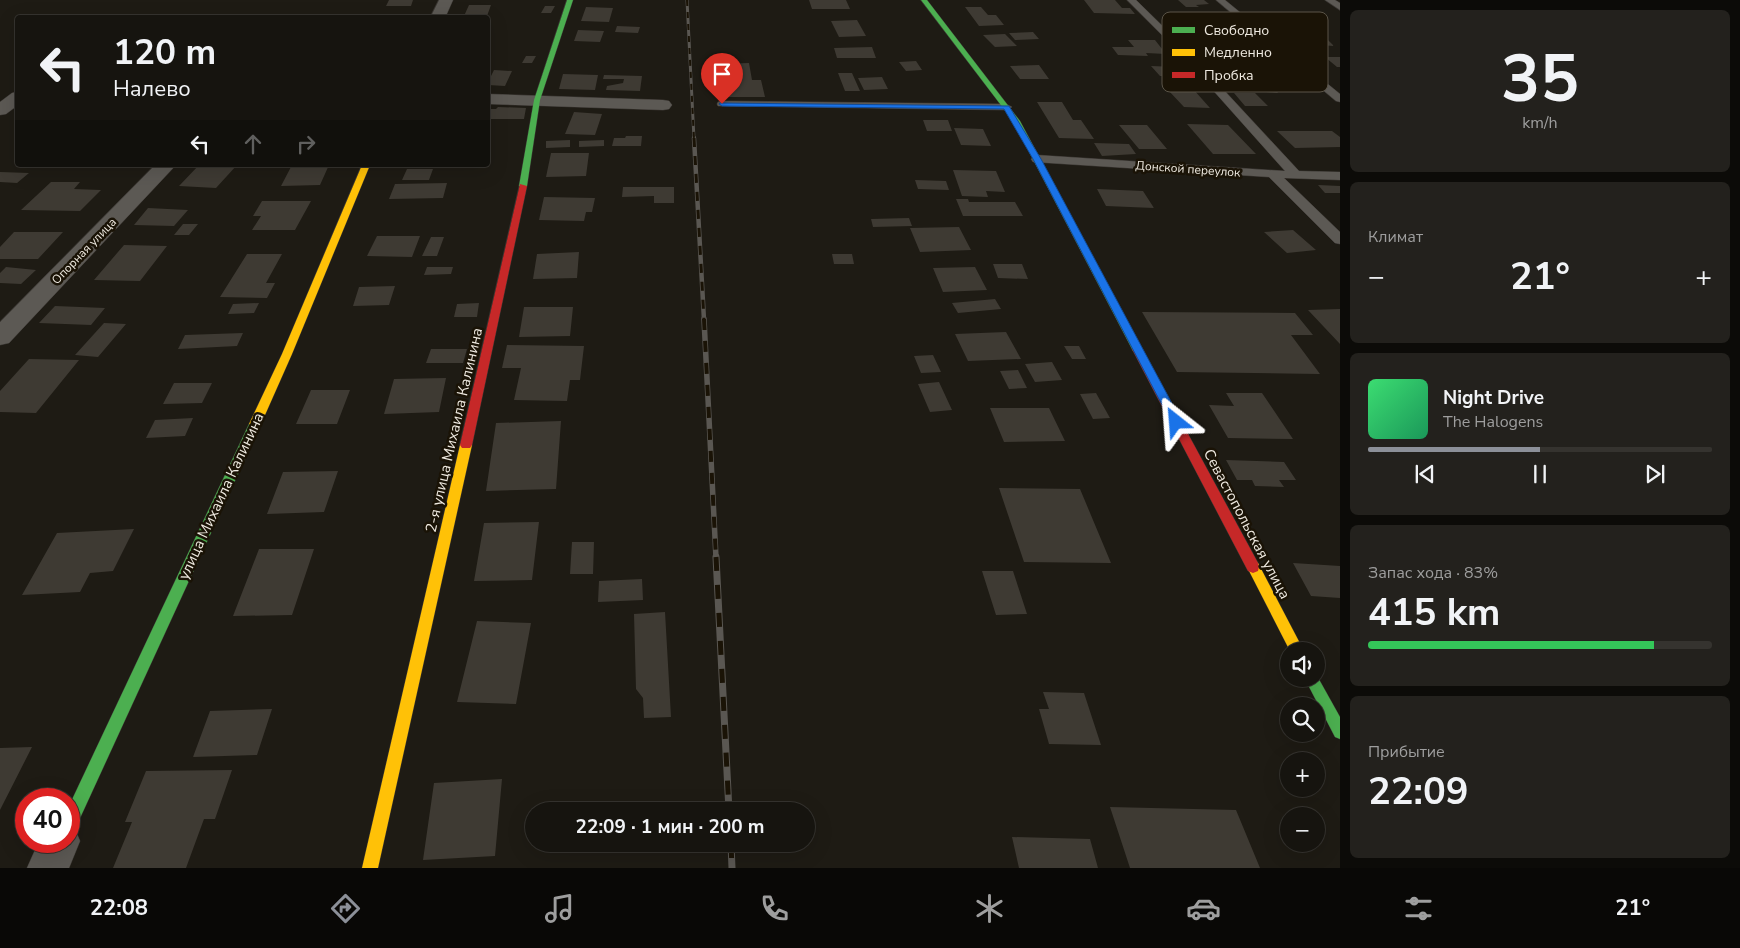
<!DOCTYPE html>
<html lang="ru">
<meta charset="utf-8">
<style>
body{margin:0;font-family:"Nunito Sans",sans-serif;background:#23211d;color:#f1f3f6;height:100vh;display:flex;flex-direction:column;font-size:19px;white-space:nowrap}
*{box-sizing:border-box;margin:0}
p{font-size:16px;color:#9e9e9e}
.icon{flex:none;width:28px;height:28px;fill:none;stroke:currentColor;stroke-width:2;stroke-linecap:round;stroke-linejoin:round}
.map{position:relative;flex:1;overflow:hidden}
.panel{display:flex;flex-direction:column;gap:10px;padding:10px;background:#0c0b08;width:400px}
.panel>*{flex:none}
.hud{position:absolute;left:15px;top:15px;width:475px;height:152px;border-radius:5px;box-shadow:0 5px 20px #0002,0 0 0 1px #35332f;background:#16140f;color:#f1f3f6;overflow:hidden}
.controls{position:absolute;left:1280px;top:642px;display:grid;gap:10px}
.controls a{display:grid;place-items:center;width:45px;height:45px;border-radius:50%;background:#16140f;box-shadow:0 5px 20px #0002,0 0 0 1px #35332f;font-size:25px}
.speed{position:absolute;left:15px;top:788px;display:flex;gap:10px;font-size:25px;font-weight:700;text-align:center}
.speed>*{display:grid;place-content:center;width:65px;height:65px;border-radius:50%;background:#16140f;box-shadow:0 5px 20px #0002,0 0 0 1px #35332f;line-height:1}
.speed .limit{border:8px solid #d22;background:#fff;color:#111}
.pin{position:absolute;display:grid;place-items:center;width:42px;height:42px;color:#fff;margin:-51px -21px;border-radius:50% 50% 50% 0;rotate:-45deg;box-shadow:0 0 5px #0007}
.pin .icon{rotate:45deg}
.me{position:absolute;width:55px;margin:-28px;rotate:332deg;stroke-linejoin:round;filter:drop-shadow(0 0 4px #0008)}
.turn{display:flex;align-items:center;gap:18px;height:105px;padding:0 15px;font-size:22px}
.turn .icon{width:65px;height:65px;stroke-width:2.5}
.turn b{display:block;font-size:35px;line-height:42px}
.lanes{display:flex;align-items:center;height:48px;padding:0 15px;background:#0003;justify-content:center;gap:25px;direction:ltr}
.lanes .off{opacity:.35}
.big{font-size:38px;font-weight:700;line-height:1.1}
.panel .card{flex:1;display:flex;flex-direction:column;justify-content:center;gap:8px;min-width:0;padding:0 18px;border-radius:8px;background:#23211d}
.panel .dial{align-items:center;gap:0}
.dial b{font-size:65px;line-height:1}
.song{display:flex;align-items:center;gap:15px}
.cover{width:60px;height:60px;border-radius:8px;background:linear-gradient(135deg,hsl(140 70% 55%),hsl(150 70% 35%))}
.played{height:5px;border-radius:2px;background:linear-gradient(90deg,#8c9099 50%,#35332f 50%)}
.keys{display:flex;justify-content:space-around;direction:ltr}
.heat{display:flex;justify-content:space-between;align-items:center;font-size:28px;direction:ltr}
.charge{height:8px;border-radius:4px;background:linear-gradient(90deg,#34c759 83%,#35332f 0)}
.trip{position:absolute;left:525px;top:802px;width:290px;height:50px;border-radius:25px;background:#16140f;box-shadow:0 5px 20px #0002,0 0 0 1px #35332f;font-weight:700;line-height:50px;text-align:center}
.menu{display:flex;height:80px;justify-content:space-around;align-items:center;background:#090806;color:#9e9e9e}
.menu .icon{width:35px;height:35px}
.menu .selected{color:#8c9099}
.menu b{font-size:22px;color:#f1f3f6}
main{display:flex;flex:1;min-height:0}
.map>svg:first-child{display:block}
.building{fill:#3e3a33}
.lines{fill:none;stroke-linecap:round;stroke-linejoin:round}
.lane-casing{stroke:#3a3632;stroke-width:1}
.street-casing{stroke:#3a3632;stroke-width:1}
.fast-casing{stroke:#3a3632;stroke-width:1}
.slow-casing{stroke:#3a3632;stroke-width:1}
.jam-casing{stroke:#3a3632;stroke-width:1}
.lane{fill:#5c5954;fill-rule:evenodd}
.street{fill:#5c5954;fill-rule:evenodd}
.fast{fill:#4caf50;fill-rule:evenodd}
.slow{fill:#ffc107;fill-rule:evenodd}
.jam{fill:#c62828;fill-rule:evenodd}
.rail-far3-casing{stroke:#5a5752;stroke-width:3}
.rail-far2-casing{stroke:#5a5752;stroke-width:4.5}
.rail-far1-casing{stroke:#5a5752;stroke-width:5.5}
.rail-casing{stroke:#5a5752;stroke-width:7}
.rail-far3{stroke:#1a1306;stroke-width:2;stroke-dasharray:6;stroke-linecap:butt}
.rail-far2{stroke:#1a1306;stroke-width:3;stroke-dasharray:9;stroke-linecap:butt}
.rail-far1{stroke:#1a1306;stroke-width:4;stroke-dasharray:11;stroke-linecap:butt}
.rail{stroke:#1a1306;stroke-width:5;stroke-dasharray:14;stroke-linecap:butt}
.route{fill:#1a73e8;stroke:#114b97}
.labels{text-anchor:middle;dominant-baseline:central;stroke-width:5;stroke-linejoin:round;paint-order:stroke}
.far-street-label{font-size:12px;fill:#efeae1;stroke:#1a1306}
.street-label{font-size:15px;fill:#efeae1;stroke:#1a1306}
.key{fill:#1a1306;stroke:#5a5448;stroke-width:1}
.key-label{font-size:14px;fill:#efeae1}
</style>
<main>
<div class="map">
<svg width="1340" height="868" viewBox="0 0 1340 868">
<rect width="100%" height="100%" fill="#1e1b14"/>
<path class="building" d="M389,0h24l-2,6h-25z
M809,0h37l4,9h-38z
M1084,0h31l7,8h8l5,6 -41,-1z
M1178,0h26l5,4 -13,1 3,2h-13z
M469,5h22l-4,11h-23z
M545,6h10l-4,7h-10z
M586,7l27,1 -4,14 -28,-1z
M965,7h16l7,8h8l8,10 -25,1z
M382,14h30l-2,4h-30z
M857,20l9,16 -27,1 -8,-16z
M617,26l23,1 -2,6 -23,-1z
M578,30l26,1 -4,11 -26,-1z
M1033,32l6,7 -24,1 -6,-7z
M1005,34l12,12 -22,1 -12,-12z
M1298,36l27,1 9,9 -27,-2z
M1128,40h27l11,14 -20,-1 2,3 -30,-1 -6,-8h22z
M872,47l4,11h-39l-3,-10z
M526,56h10l-4,7h-10z
M1325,57h15v10h-3z
M916,61l6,9 -16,1 -7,-9z
M749,63l3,17h9l4,17h-45l-4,-33z
M1039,65l10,14h-29l-10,-13z
M1151,66l26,1 10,10 -27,-1z
M494,70l18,1 -7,15 -17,-1v-9h3z
M1231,72l35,3 12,18 -36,-3z
M838,73h14l8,18h-15z
M563,74l35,1 -3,15 -36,-1z
M604,75l38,1 -2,15 -34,-1 1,-4 16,-3 1,-4h-21z
M882,77l6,12 -24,1 -6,-12z
M1168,90h26l16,18 -26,-1z
M1234,93h21l13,13h-23z
M1037,102h25l11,18h8l13,19 -35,-1z
M498,107l28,1 -2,11h-36v-10h8z
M574,112l28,2 -7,21 -30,-1z
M923,120h25l4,11h-25z
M1187,124l41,1 28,29h-43z
M1119,125h28l20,24h-28z
M954,128l29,1 8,17 -30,-1z
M1277,131h55l8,6v10l-45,1z
M626,136h16l-1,10h-29l2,-8h11z
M570,140v7l-24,1v-7z
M604,140v6l-25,1v-6z
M1094,143l35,1 7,10 -34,2z
M551,153h38l-3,23 -40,1z
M199,165h38l-21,23 -37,-2z
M292,165h37l-9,20 -39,1z
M407,169h26l-4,11h-27z
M953,170l43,1 9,21 -19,-1 2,6 -26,-1z
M0,172l29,1 -12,10 -17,-1z
M915,180l31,1 3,9 -31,-1z
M51,182h29l-6,7 27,1 -21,21 -59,-1z
M447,183l-4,15 -54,1 6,-15z
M1318,185l22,1v7h-15z
M623,187h51v16h-20v-7l-32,1z
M1097,189l46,2 11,17 -48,-2z
M544,197l51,1 -3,14h-6l-2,9 -45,-1z
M956,199h12l1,3h46l8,14h-60z
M262,201h49l-16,29h-43l9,-14h-8z
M148,208l40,2 -14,16 -40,-1z
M909,218l3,8 -39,1 -2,-8z
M183,224h15l-9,11h-15z
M959,227l12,23 -51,2 -10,-24z
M1293,230l23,20 -29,3 -23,-21z
M14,232h49l-25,27h-38v-12z
M377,236h43l-8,21 -45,-1z
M431,237h13l-7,19h-15z
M124,245l43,1 -27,35 -46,-1z
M579,252l-2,26 -44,1 4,-25z
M247,254h35l-16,29h9l-8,15 -47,-1z
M832,254h20l2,10h-20z
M993,264h29l6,15 -30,-1z
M6,267l30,3 -15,14 -21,-1v-10z
M427,267h26l-2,7 -27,1z
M975,267l12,23 -44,2 -10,-24z
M395,286l-6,19 -36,1 6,-19z
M995,299l6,10 -43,4 -6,-10z
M259,303l-5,10 -26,1 5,-10z
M479,303l-2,14h-23l3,-13z
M55,306l50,2 -14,17 -52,-2z
M524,307h49l-3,29 -51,1z
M1340,309v35l-32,-34z
M1142,312l153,1 18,22h-22l29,39 -143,-2z
M104,323l22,1 -28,33 -23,-2z
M1006,332l15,27 -53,2 -13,-27z
M243,333l-6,13 -59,3 7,-14z
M507,345l77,1 -4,34h-10l-3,21 -53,-1 7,-32h-19z
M1064,346h15l7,13h-14z
M431,349h36l-4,14h-37z
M933,355l8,17 -20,1 -7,-17z
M29,359l50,1 -43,53 -36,-1v-21z
M1052,362l10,18 -27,2 -10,-18z
M1018,370l9,18 -18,1 -9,-18z
M446,378l-7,34 -55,2 10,-35z
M939,382l13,28 -22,2 -12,-28z
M174,383h38l-10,20 -39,1z
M311,390h39l-13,34h-41z
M1096,393l14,25 -17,1 -13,-25z
M1226,393h36l31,46 -65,-1 -19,-33 25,1z
M990,408h59l16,33 -61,1z
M193,418l-8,18 -39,2 9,-18z
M561,421l-5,68 -70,2 10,-68z
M1226,460l58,2 12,18h-17l5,7 -29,-1 -3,-6h-15z
M338,471l-14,41 -57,2 16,-42z
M999,488l81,1 31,74 -87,-1z
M539,522l-7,58 -58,1 10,-58z
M134,529l-21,42 -23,2 -10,19 -58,3 35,-62z
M572,542h22l-1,32h-23z
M259,549h55l-22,66 -59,1z
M1293,563l47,3v32l-29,-2z
M982,571h31l14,43 -31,1z
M642,579l1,21 -45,2 1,-21z
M665,612l6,105 -27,1 -1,-20 -7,-9 -2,-75z
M477,621l54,2 -15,81 -59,-2z
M1043,692l41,1 17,52 -52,-1 -10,-35h10z
M272,709l-15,46 -64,2 17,-46z
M32,747l-32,63v-62z
M232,770l-17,49h-11l-18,49h-73l19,-46h-7l21,-51z
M502,779l-7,77 -72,4 11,-77z
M1110,807l126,3 24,58h-130z
M1012,837l78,2 8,29h-79z"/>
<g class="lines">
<defs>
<path id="lane" d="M1127,0h9l48,47 115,124 41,1v8l-56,-2 56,54v12l-5,-1 -66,-66 -236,-15 -2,-3 6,-4 248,16 -107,-120z
M1216,0h9l115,94v8l-4,-1z
M1325,0h10l5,3v7z
M722,101l284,3 6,3 -6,3 -288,-4 -1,-2 1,-2z"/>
<path id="street" d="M439,0h14l-8,18h-15z
M18,92v13l-12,9 -6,1v-13l12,-9z
M488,94l175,6 6,1 3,4 -3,4 -6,1 -175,-6z
M155,165h21l-167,178 -9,2v-23z
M69,825l5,2 6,14 -11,27h-42l12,-27h30z"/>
<path id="fast" d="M567,0h6l-33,100 -13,86 -4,2 -4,-2 15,-86z
M921,0h6l93,121 122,228 -1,2h-8l-1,-2 -119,-228z
M255,420l6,4 -186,405 -6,2v-25l180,-382z
M1316,674l24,43v22l-5,-2 -30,-58h11z"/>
<path id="slow" d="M362,165h8l-78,189 -31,70 -2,3h-8l-2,-3 33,-70z
M466,441l4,1 2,3 -94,423h-16l98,-423 2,-3z
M1253,561l5,2 46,88h-14l-43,-84 1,-4z"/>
<path id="jam" d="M520,184l7,2 -55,259 -2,3h-8l-2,-3z
M1137,346l5,3 116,214 1,4 -1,4 -5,2 -5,-2 -116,-222z"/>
</defs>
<use href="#lane" class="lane-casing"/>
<use href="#street" class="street-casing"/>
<use href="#fast" class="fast-casing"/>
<use href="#slow" class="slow-casing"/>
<use href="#jam" class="jam-casing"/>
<use href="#lane" class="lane"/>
<use href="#street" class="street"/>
<use href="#fast" class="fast"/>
<use href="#slow" class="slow"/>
<use href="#jam" class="jam"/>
<defs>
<path id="rail-far3" d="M687,0l7,139"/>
<path id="rail-far2" d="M694,138l10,182"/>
<path id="rail-far1" d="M704,319l12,239"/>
<path id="rail" d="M716,557l13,254
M731,844l1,24"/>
</defs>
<use href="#rail-far3" class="rail-far3-casing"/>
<use href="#rail-far2" class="rail-far2-casing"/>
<use href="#rail-far1" class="rail-far1-casing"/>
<use href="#rail" class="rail-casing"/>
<use href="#rail-far3" class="rail-far3"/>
<use href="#rail-far2" class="rail-far2"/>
<use href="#rail-far1" class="rail-far1"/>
<use href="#rail" class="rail"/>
</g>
<path class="route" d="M720,103l289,3 32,53 141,263 -2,3 -4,2 -5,-5 -138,-263 -29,-50 -282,-3 -3,-2z"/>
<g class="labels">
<g class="far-street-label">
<text transform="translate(1188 169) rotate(4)">Донской переулок</text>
<text transform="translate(84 251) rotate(-46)">Опорная улица</text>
</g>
<g class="street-label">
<text transform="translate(454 430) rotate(-77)">2-я улица Михаила Калинина</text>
<text transform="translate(221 496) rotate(-65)">улица Михаила Калинина</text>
<text transform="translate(1247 524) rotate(62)">Севастопольская улица</text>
</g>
</g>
<rect x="1162" y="12" width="166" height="80" rx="8" class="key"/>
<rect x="1172" y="27" width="23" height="6" fill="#4caf50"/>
<rect x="1172" y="49" width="23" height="7" fill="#ffc107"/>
<rect x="1172" y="72" width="23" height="6" fill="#c62828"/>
<g class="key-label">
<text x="1204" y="35">Свободно</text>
<text x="1204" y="57">Медленно</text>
<text x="1204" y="80">Пробка</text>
</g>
</svg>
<div class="controls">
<a><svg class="icon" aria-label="sound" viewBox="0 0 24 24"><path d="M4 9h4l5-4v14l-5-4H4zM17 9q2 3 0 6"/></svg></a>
<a><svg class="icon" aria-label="search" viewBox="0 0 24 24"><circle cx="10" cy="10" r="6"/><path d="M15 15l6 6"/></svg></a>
<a>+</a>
<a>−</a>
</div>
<div class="speed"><div class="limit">40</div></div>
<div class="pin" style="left:722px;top:104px;background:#d93025"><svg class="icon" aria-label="arrive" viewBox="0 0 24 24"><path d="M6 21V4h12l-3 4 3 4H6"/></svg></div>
<svg class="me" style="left:1176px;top:422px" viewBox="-20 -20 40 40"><path d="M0-17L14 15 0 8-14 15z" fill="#1a73e8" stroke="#fff" stroke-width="4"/></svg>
<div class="trip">22:09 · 1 мин · 200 m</div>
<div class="hud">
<div class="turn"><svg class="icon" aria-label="left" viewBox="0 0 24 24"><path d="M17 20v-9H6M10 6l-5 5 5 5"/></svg><div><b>120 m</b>Налево</div></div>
<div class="lanes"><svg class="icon" aria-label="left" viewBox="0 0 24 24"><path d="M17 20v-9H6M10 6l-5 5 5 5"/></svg><svg class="icon off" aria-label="ahead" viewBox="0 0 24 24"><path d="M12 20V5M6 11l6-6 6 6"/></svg><svg class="icon off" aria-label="right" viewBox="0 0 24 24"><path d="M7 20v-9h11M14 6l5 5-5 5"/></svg></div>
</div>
</div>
<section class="panel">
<div class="card dial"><b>35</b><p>km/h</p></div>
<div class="card"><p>Климат</p>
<div class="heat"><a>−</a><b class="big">21°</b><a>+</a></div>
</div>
<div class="card">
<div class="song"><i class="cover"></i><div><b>Night Drive</b><p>The Halogens</p></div></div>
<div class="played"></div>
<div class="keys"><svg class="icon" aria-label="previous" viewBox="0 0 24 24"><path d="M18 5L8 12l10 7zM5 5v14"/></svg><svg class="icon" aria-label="pause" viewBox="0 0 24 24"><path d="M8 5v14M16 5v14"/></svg><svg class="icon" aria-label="next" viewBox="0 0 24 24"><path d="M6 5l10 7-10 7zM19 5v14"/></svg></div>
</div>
<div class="card"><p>Запас хода · 83%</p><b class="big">415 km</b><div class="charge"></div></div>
<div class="card"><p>Прибытие</p><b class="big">22:09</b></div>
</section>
</main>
<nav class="menu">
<b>22:08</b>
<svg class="icon selected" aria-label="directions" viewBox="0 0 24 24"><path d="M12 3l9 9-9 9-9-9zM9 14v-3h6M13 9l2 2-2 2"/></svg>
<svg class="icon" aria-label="music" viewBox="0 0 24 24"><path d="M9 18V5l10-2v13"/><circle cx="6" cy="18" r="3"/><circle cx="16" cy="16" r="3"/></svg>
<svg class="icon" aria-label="phone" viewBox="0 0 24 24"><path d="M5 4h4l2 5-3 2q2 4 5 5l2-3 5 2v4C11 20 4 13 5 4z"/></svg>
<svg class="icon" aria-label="climate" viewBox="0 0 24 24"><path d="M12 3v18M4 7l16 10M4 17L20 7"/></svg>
<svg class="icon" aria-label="car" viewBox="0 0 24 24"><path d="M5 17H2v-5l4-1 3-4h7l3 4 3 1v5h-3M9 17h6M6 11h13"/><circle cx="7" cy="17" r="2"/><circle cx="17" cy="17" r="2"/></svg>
<svg class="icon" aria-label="filters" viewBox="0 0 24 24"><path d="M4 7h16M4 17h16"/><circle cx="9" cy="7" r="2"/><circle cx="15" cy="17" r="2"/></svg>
<b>21°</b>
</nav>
